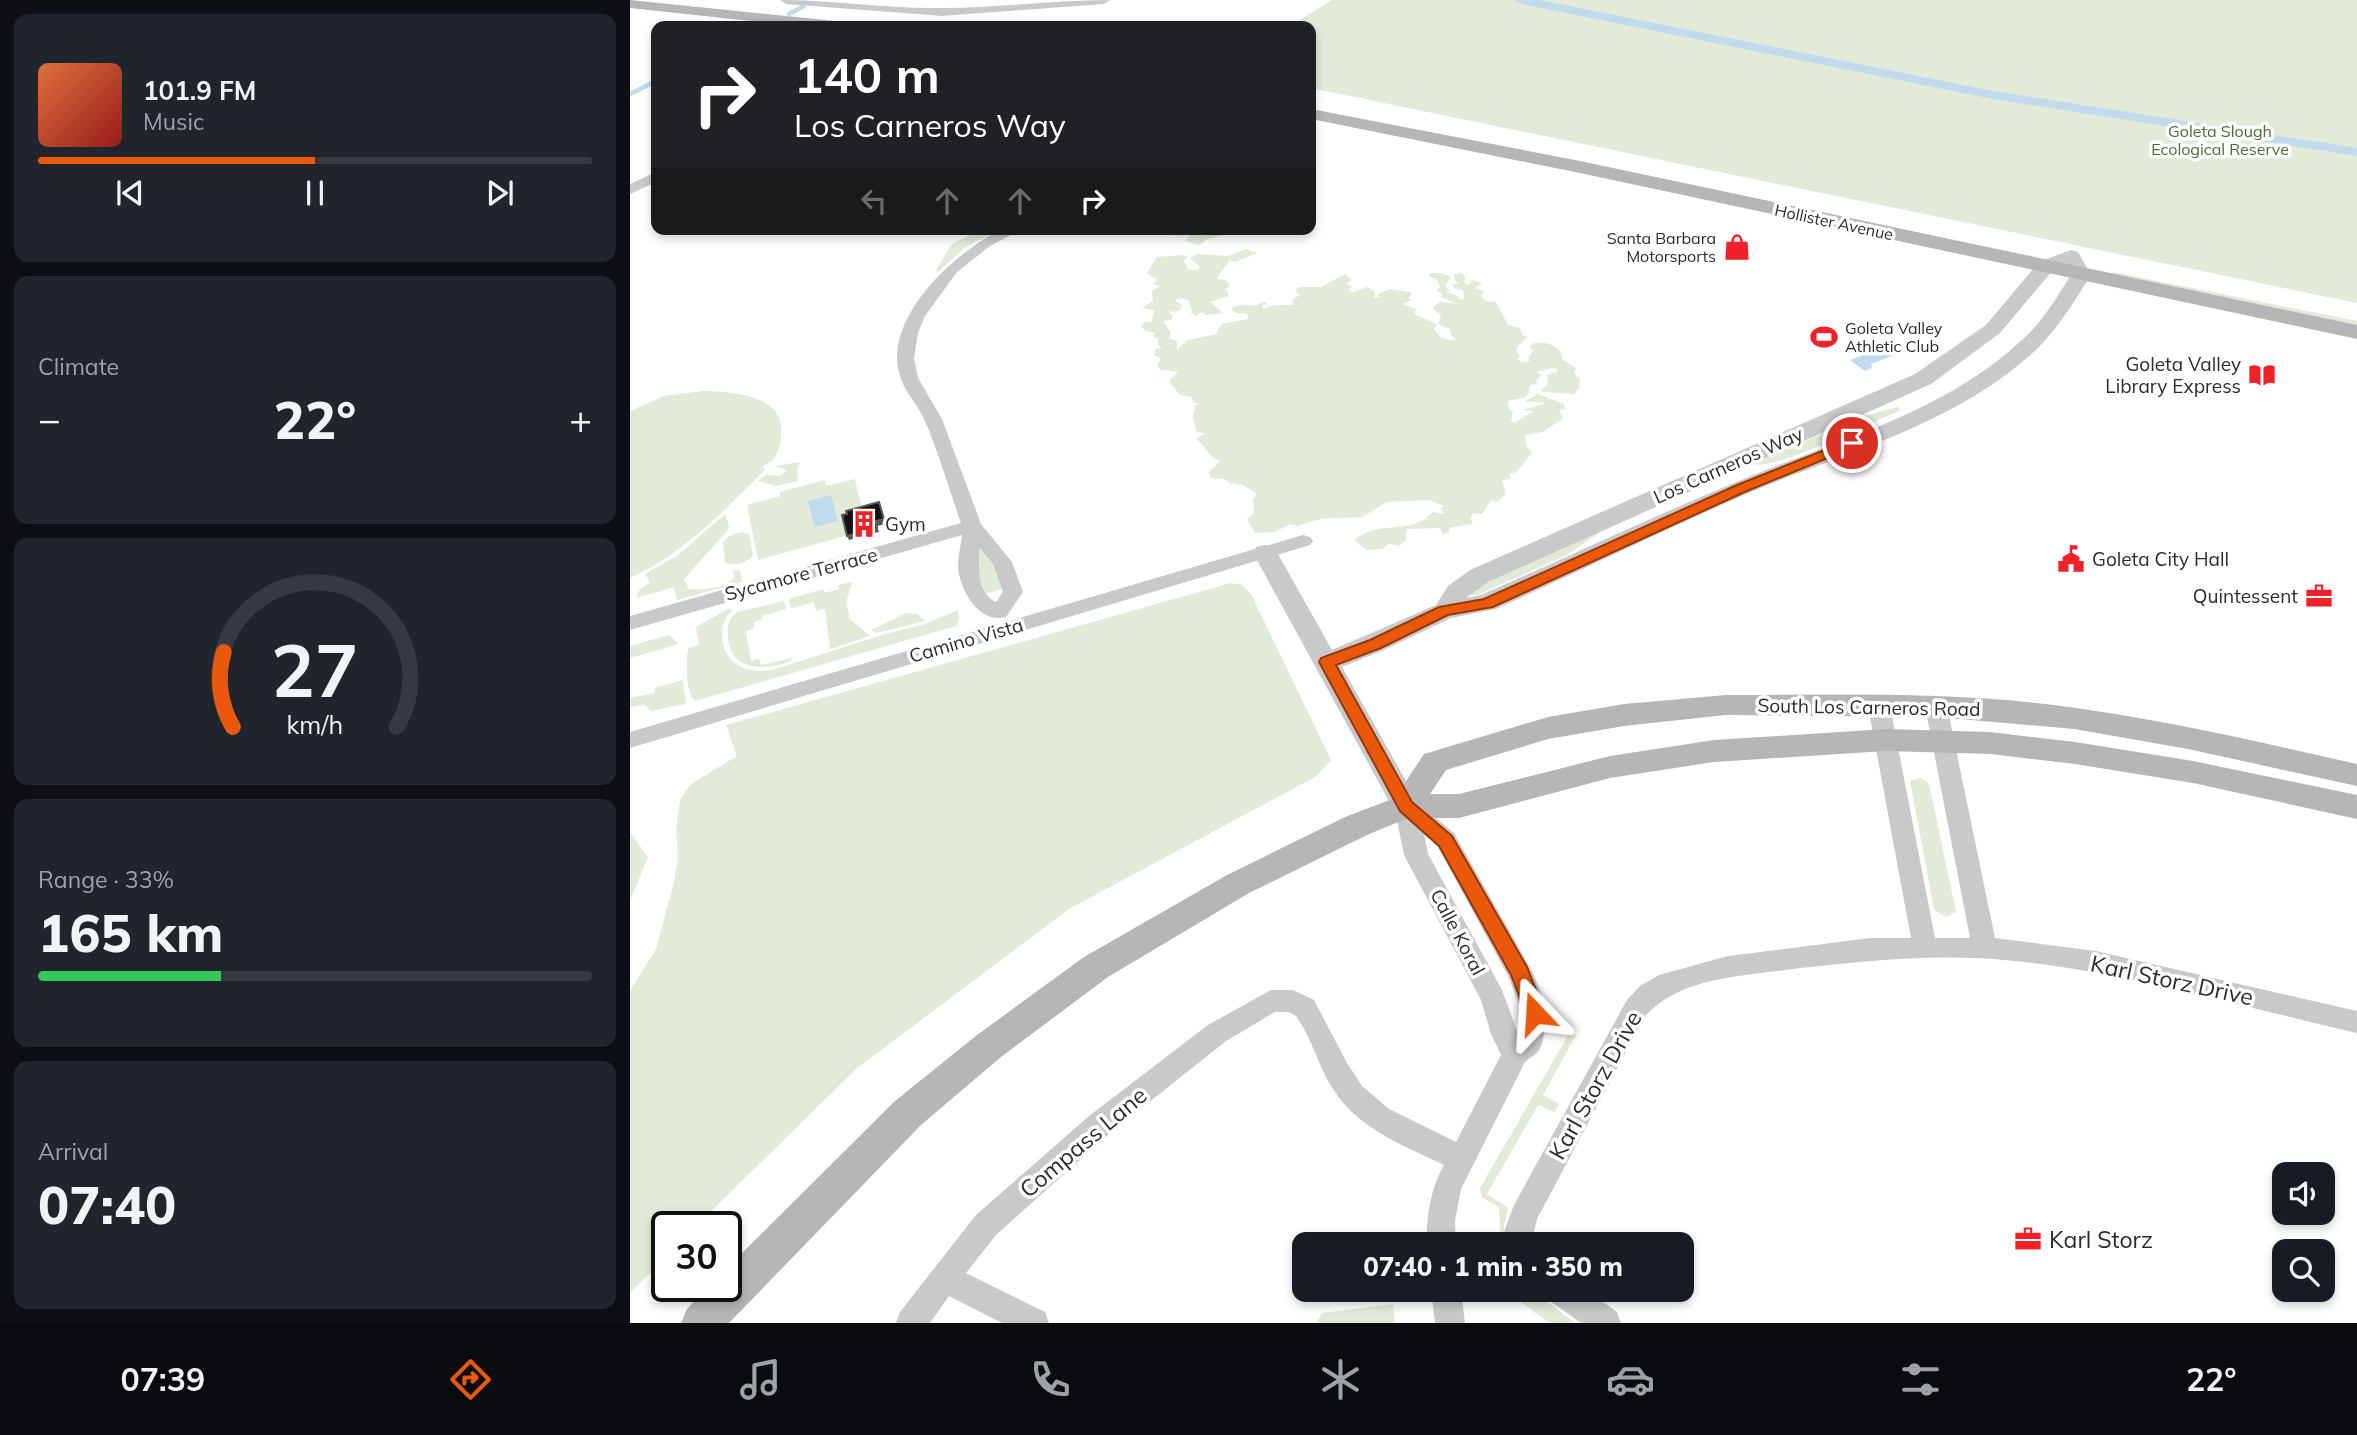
<!DOCTYPE html>
<meta charset="utf-8">
<style>
body{margin:0;font-family:Mulish,sans-serif;background:#20242c;color:#f1f3f6;height:100vh;display:flex;flex-direction:column;font-size:26px;white-space:nowrap}
*{box-sizing:border-box;margin:0}
p{font-size:23px;color:#9ea1a6}
.icon{flex:none;width:38px;height:38px;fill:none;stroke:currentColor;stroke-width:2;stroke-linecap:round;stroke-linejoin:round}
.map{position:relative;flex:1;overflow:hidden}
.drawer{display:flex;flex-direction:column;gap:14px;padding:14px;background:#0d0f14;width:630px}
.drawer>*{flex:none}
.top-card{position:absolute;left:21px;top:21px;width:665px;height:214px;border-radius:14px;box-shadow:0 4px 10px #0003;background:#202124;color:#fff;overflow:hidden}
.buttons{position:absolute;left:1642px;top:1162px;display:grid;gap:14px}
.buttons a{display:grid;place-items:center;width:63px;height:63px;border-radius:14px;background:#171b24;box-shadow:0 4px 10px #0003;font-size:35px}
.speed{position:absolute;left:21px;top:1211px;display:flex;gap:14px;font-size:35px;font-weight:700;text-align:center}
.speed>*{display:grid;place-content:center;width:91px;height:91px;border-radius:50%;background:#171b24;box-shadow:0 4px 10px #0003;line-height:1}
.speed .limit{border:4px solid #111;border-radius:10px;background:#fff;color:#111}
.pin{position:absolute;display:grid;place-items:center;width:60px;height:60px;color:#fff;margin:-30px;border:4px solid #fff;border-radius:50%;box-shadow:0 2px 7px #0007}
.me{position:absolute;width:77px;margin:-38px;rotate:340deg;stroke-linejoin:round;filter:drop-shadow(0 0 5px #0008)}
.turn{display:flex;align-items:center;gap:24px;height:147px;padding:0 28px;font-size:32px}
.turn .icon{width:91px;height:91px;stroke-width:2.5}
.turn b{display:block;font-size:49px;line-height:60px}
.lanes{display:flex;align-items:center;height:66px;padding:0 28px;background:#0003;justify-content:center;gap:35px;direction:ltr}
.lanes .off{opacity:.35}
.big{font-size:52px;font-weight:800;line-height:1.1}
.drawer .card{flex:1;display:flex;flex-direction:column;justify-content:center;gap:10px;min-width:0;padding:0 24px;border-radius:14px;background:#20242c}
.drawer .dial{align-items:center;gap:0}
.dial svg{height:182px;overflow:visible;fill:none;stroke:#363941;stroke-width:7;stroke-linecap:round;text-anchor:middle}
.dial text{fill:#f1f3f6;stroke:none}
.song{display:flex;align-items:center;gap:21px}
.cover{width:84px;height:84px;border-radius:10px;background:linear-gradient(135deg,hsl(20 70% 55%),hsl(0 70% 35%))}
.played{height:7px;border-radius:4px;background:linear-gradient(90deg,#ea580c 50%,#363941 50%)}
.keys{display:flex;justify-content:space-around;direction:ltr}
.heat{display:flex;justify-content:space-between;align-items:center;font-size:38px;direction:ltr}
.charge{height:10px;border-radius:5px;background:linear-gradient(90deg,#34c759 33%,#363941 0)}
.trip{position:absolute;left:662px;top:1232px;width:402px;height:70px;border-radius:14px;background:#171b24;box-shadow:0 4px 10px #0003;font-weight:800;line-height:70px;text-align:center}
.tabs{display:flex;height:112px;justify-content:space-around;align-items:center;background:#090b0e;color:#9ea1a6}
.tabs .icon{width:49px;height:49px}
.tabs .on{color:#ea580c}
.tabs b{font-size:32px;color:#f1f3f6}
main{display:flex;flex:1;min-height:0}
.map>svg:first-child{display:block}
.green{fill:#e1ebd8}
.water{fill:#c2daed}
.lines{fill:none;stroke-linecap:round;stroke-linejoin:round}
.stream{stroke:#c2daed;stroke-width:4.5}
.canal{fill:#c2daed;fill-rule:evenodd}
.minor{fill:#c9c9c9;fill-rule:evenodd}
.tertiary{fill:#c9c9c9;fill-rule:evenodd}
.secondary{fill:#b6b6b6;fill-rule:evenodd}
.shaded-wall{fill:#5a5a5a}
.building{fill:#131313;stroke:#5a5a5a;stroke-width:2}
.route{fill:#ea580c;stroke:#983908;stroke-width:2}
.labels{text-anchor:middle;dominant-baseline:central;stroke-width:7;stroke-linejoin:round;paint-order:stroke}
.far-park-label{font-size:16px;fill:#4d6a37;stroke:#fff}
.far-street-label{font-size:16px;fill:#2c2c2c;stroke:#fff}
.far-poi-label{font-size:16px;fill:#2c2c2c;stroke:#fff;text-anchor:end}
.poi-label{font-size:19px;fill:#2c2c2c;stroke:#fff;text-anchor:end}
.street-label{font-size:19px;fill:#2c2c2c;stroke:#fff}
.near-street-label{font-size:23px;fill:#2c2c2c;stroke:#fff}
.near-poi-label{font-size:23px;fill:#2c2c2c;stroke:#fff;text-anchor:start}
</style>
<main>
<section class="drawer">
<div class="card">
<div class="song"><i class="cover"></i><div><b>101.9 FM</b><p>Music</p></div></div>
<div class="played"></div>
<div class="keys"><svg class="icon" aria-label="previous" viewBox="0 0 24 24"><path d="M18 5L8 12l10 7zM5 5v14"/></svg><svg class="icon" aria-label="pause" viewBox="0 0 24 24"><path d="M8 5v14M16 5v14"/></svg><svg class="icon" aria-label="next" viewBox="0 0 24 24"><path d="M6 5l10 7-10 7zM19 5v14"/></svg></div>
</div>
<div class="card"><p>Climate</p>
<div class="heat"><a>−</a><b class="big">22°</b><a>+</a></div>
</div>
<div class="card dial"><svg viewBox="0 0 100 80">
<path d="M14 69A42 42 0 1 1 86 69"/>
<path d="M14 69A42 42 0 0 1 10 36" stroke="#ea580c"/>
<text x="50" y="56" font-size="32" font-weight="700">27</text>
<text x="50" y="72" font-size="11">km/h</text>
</svg></div>
<div class="card"><p>Range · 33%</p><b class="big">165 km</b><div class="charge"></div></div>
<div class="card"><p>Arrival</p><b class="big">07:40</b></div>
</section>
<div class="map">
<svg width="1727" height="1323" viewBox="0 0 1727 1323">
<rect width="100%" height="100%" fill="#fff"/>
<path class="green" d="M702,0h1025v303l-1046,-215v-62h-21z
M352,229l9,4 -28,16 -25,23 -2,-2 16,-26z
M538,229h67l-7,5 -21,5 -8,6 -14,-4 6,-7 -9,-1 -5,3 -8,-3z
M616,249l11,4 -22,9 -6,-2 -12,19 8,1 5,5 -4,4 3,7 -19,6 13,11 -18,2 -4,-3 -4,4 -6,-2 1,-4 -4,-10 -9,-2 -4,3 7,4 -3,6 -10,1 4,4 -2,4 -8,1 8,12 -2,5 8,3v9l10,-10 30,-6v-3l5,-7 26,-5v-5l-13,-1 -4,-4c14,-9 16,-1 26,-4 3,-1 5,-3 8,-3l3,2 -6,1 1,4 12,-4h19l-2,-5 8,-5 -5,-4 4,-4h22l24,-13 7,6 -6,3 6,3 -3,4 3,3 15,-6 8,5 -1,6 5,-1 -1,-3 11,-5 20,3 3,2 -4,4 3,2 -9,4 14,5 -2,5 23,10 -3,5 7,9 13,3 2,-2 -5,-4 -1,-6 -12,-5 3,-9 -9,-7 8,-6 18,2 -17,-7 1,-3 -5,-4 3,-3 -3,-7 -8,-4 1,-3h11l10,4 -6,9 5,4 -4,2 8,2 7,6 3,-2 -1,-8 -8,-1 -3,-4 7,-2 -4,-2 -1,-7 8,-1 4,6 -2,2 1,3 4,1 3,-5 10,3 -7,5 9,3 -3,6 5,4 10,1 12,23 12,3 2,7 6,2 -10,9 -2,5 4,6 -3,2 4,3 9,-1 -2,-3 5,-7 -4,-5c10,-7 23,-3 32,5l2,9 13,8 -2,5 6,6 -1,9 -5,6 -31,-2 -2,-2 6,-4 1,-8 -2,-3 11,-3 -1,-5 -20,5 5,3 -5,6 2,3 -8,1 -1,8 -4,4 -17,4 1,9 4,1 -2,10 3,2 20,-12 -12,-1 22,-6 -1,-2h-19l14,-8 26,10 1,5 -6,1 4,8 -20,14 -18,3 1,11 6,7 -16,19 -7,2 2,5 -9,1 4,14 -8,8 -7,-2 -9,14h-9l-3,5 3,4 -2,1 -22,4 1,4 -7,2 -3,-6 -33,1 -1,11 -7,6 -10,-2 -7,5 -16,1 -12,-10c22,-18 50,-8 71,-21 3,-2 5,-5 8,-7l11,2 -3,-6 3,-2 -15,-6 -42,2 -25,15 -42,2 -22,7 -8,-2 -15,8 -20,1 -8,-14c9,-5 8,-10 5,-19l5,-6 -14,-9 -14,-2 -4,-4 -14,-1 -2,-6 12,-12 -7,-1 -18,-21 9,-4 -9,-3 -3,-16 2,-9 4,-2 -6,-2 -1,-5 -12,-2 -11,-14 9,-9 -18,-2 -3,-5 4,-6 -7,-4 1,-6 7,-1 -4,-3v-6l-5,-3 2,-3 -11,-3 -3,-4 4,-5 6,2 3,-13 -12,-2 11,-7 -1,-10 8,-5 -7,-2 5,-4 -11,-7 10,-16 27,-2 4,2 -4,4 5,9h9l2,-3 -10,-9 7,-4 31,2z
M1483,272l244,49v4l-245,-51z
M73,391c27,0 83,4 78,43 0,8 -3,21 -9,27 -3,2 -6,3 -9,6l2,3c-44,43 -82,84 -135,108v-167l34,-15z
M1268,407l3,3c-27,11 -126,61 -148,54l110,-48z
M170,462l-3,6 1,13 -22,5 -18,-5 8,-6 15,1 6,-6 -13,-4z
M225,479l12,51 -109,30 -11,-55 33,-9v-4l45,-12 1,6z
M95,514l4,12 -2,5 -43,48 5,10c15,1 34,0 45,-11l-1,-8 7,1 2,11 -65,18 -3,-13 -38,11 4,-9 10,-6 -5,-9 33,-19z
M965,530l4,3 -34,23 -88,39h-8v-4z
M111,532l8,2 4,22c-9,8 -17,10 -28,7l-2,-21 6,-6z
M352,550l14,17 7,21 -17,6 -9,-22 2,-21z
M222,582l-6,21 4,16 20,17 -40,13 -5,-40 -9,2 -2,-9 -21,6 -3,-1 -1,-8 34,-10 2,4 14,-4v-4z
M601,583l11,2 9,9 80,166 -16,17 -246,132 -213,160 -161,158h-28v29l-37,37v-302l26,-42 18,-67 4,-24 -2,-29 4,-29 11,-16 46,-28 -11,-31z
M154,601l2,8 -24,7v3l-8,3v6l-8,3 5,30 8,-3 2,7 31,-7 -1,3c-26,10 -61,11 -63,-25 -1,-11 1,-17 9,-24z
M100,608l2,3c-8,6 -10,15 -10,25 2,29 24,38 51,34l109,-35 40,-10 36,-15 1,10 -3,6 -261,75c-10,-12 -9,-37 -7,-53l11,-3 -3,-18z
M276,613l11,1 9,7 -50,12 -5,-3z
M39,635l10,9 -49,14v-12z
M53,680l3,24 -35,7 -6,-6 -15,2v-9l25,-5v-5z
M1290,778l9,5 27,129 -10,5 -12,-7 -24,-129z
M0,832l18,25 -18,44z
M940,1032l6,3 -33,60 16,9 -5,8 -16,-7 -51,89 21,14 -4,17v19h-3l-2,-37 -17,-9 -2,-10z
M874,1290h28l43,33h-25z
M763,1304l2,19h-79l6,-10z"/>
<path class="water" d="M1268,341l12,8 -39,15 1,4 -7,3 -15,-11z
M201,495l7,26 -24,6 -6,-26z"/>
<g class="lines">
<path class="stream" d="M159,14l15,-8
M0,94l26,-13"/>
<path class="canal" d="M885,0h25l453,91 364,57v8l-364,-57 -472,-95z"/>
<path class="minor" d="M150,0c54,0 108,9 162,8 56,0 112,-8 168,-8l-6,4 -162,12 -156,-12z
M26,172v10l-26,12v-10z
M372,229h20l-32,17 -33,26 -32,44 -7,17 -4,25 4,20 24,41 39,105 31,38 11,30 -17,25c-25,7 -43,-22 -47,-43 -3,-11 2,-27 3,-39l-332,95v-14l331,-93c-12,-34 -22,-69 -36,-102 -6,-15 -19,-27 -24,-42 -22,-59 55,-128 101,-150zM350,548l13,16 10,28 -7,10c-19,-9 -18,-36 -16,-54z
M673,535l7,2 3,4 -3,4 -680,203v-16z
M1249,698l8,2 3,6 45,232h35l-45,-232 3,-6 8,-2 8,2 3,6 48,232 101,13 261,60v22c-114,-26 -236,-63 -353,-73 -74,-7 -153,2 -227,11 -46,6 -99,9 -132,45l-108,203 -3,13 1,12h-30l-1,-12 10,-27 113,-205 13,-14 19,-11 69,-19 142,-18h41l-43,-232 3,-6z
M776,797l8,3 40,33 79,140 15,39 -6,32 -4,8 -13,10 -64,127 -6,32 1,23h-30c1,-29 4,-54 18,-79 -41,-20 -86,-36 -111,-76 -15,-23 -21,-51 -37,-73l-7,-4h-14l-49,29 -117,93 -113,101 -30,38 79,39 4,11h-47l-53,-27 -19,27h-34l4,-11 76,-97 113,-99 119,-91 63,-35h22l21,10 33,63 15,23 27,23 67,33 45,-87 -10,-21 -10,-34 -77,-145 -10,-49 4,-6zM794,834l14,13 70,129 14,36 -4,22 -16,-44 -74,-136z
M801,1290h30l4,33h-30z
M916,1290h40l31,22 4,11h-40l-31,-22z"/>
<path class="tertiary" d="M1441,250l7,2 13,23c-16,25 -32,52 -53,73 -79,75 -189,103 -287,144 -86,37 -170,79 -255,117l-45,9 -67,32 -42,17 78,139 -4,8 -10,3 -10,-3 -143,-261 3,-6 9,-2 9,2 58,103 104,-45 12,-19 22,-16 445,-196 71,-49 53,-63zM1436,265l5,10c-14,22 -28,46 -48,64 -79,75 -190,102 -289,144 -85,35 -168,75 -253,112l-15,3 22,-16 443,-198 69,-51 53,-63z"/>
<path class="secondary" d="M0,0l205,21 8,5h-48l-165,-18z
M681,109l269,52 777,164v14l-777,-166 -269,-54z
M1096,695c116,0 234,-4 350,13 94,13 188,35 281,56v22l-169,-37 -114,-20 -138,-12 -210,-2 -102,11 -76,13 -102,31 -16,24h29l151,-38 104,-16 172,-11 104,3 85,10 118,19 164,34v24l-164,-36 -118,-19 -85,-10 -104,-3 -172,11 -104,16 -151,40h-51l-41,17 -118,58 -141,84 -107,80 -80,68 -192,198h-48l6,-14 22,-23h17v-17l169,-168 82,-66 107,-78 143,-82 118,-58 50,-19 29,-44 124,-37 76,-13z"/>
</g>
<path class="shaded-wall" d="M249,502l7,22 -9,2 2,6 -30,8 -2,-4z"/>
<path class="building" d="M249,502l5,17 -8,2 1,7 -30,8 -5,-21 5,-1 -1,-3z"/>
<path class="route" d="M1222,439l7,4 -2,3 -110,45 -254,116 -45,8 -67,33 -45,17 76,137 40,34 75,131 18,46 -3,6 -7,2 -7,-2 -17,-44 -72,-129 -39,-35 -81,-149 2,-4 49,-18 69,-33 45,-8 253,-114z"/>
<defs>
<symbol id="shop-bare" viewBox="-9 -9 18 18"><path d="M-5-2.5h2.3a2.7 3.5 0 0 1 5.4 0H5L5.5 6h-11ZM-1.5-2.5h3a1.5 2.3 0 0 0-3 0Z" fill="#f02128" stroke="#fff" stroke-width="2.5" paint-order="stroke"/></symbol>
<symbol id="stadium-bare" viewBox="-9 -9 18 18"><path d="M0-5a6.5 5 0 1 0 0 10a6.5 5 0 1 0 0-10ZM-3.5-1.8h7v3.6h-7Z" fill="#f02128" stroke="#fff" stroke-width="2.5" paint-order="stroke"/></symbol>
<symbol id="library-bare" viewBox="-9 -9 18 18"><path d="M-6-4Q-3-5.5-.7-3.5V5Q-3 3-6 4ZM6-4Q3-5.5 .7-3.5V5Q3 3 6 4Z" fill="#f02128" stroke="#fff" stroke-width="2.5" paint-order="stroke"/></symbol>
<symbol id="building-bare" viewBox="-9 -9 18 18"><path d="M-4-6H4V6H1V3H-1V6H-4ZM-2.5-4.3h1.7v1.8h-1.7ZM.8-4.3h1.7v1.8H.8ZM-2.5-1h1.7V.8h-1.7ZM.8-1h1.7V.8H.8Z" fill="#f02128" stroke="#fff" stroke-width="2.5" paint-order="stroke"/></symbol>
<symbol id="civic-bare" viewBox="-9 -9 18 18"><path d="M-.6-6.5H3V-4.5H.6V-3L4-1V1h2V6H-6V1h2V-1L-.6-3ZM-1.2 2.5V6h2.4V2.5Z" fill="#f02128" stroke="#fff" stroke-width="2.5" paint-order="stroke"/></symbol>
<symbol id="office-bare" viewBox="-9 -9 18 18"><path d="M-6-3h4V-5.5h4V-3h4V5H-6ZM-1-4.5V-3h2v-1.5ZM-6 0V1H6V0Z" fill="#f02128" stroke="#fff" stroke-width="2.5" paint-order="stroke"/></symbol>
</defs>
<g fill-rule="evenodd">
<use href="#shop-bare" x="1088" y="228" width="38" height="38"/>
<use href="#stadium-bare" x="1175" y="318" width="38" height="38"/>
<use href="#library-bare" x="1613" y="356" width="38" height="38"/>
<use href="#building-bare" x="215" y="505" width="38" height="38"/>
<use href="#civic-bare" x="1422" y="540" width="38" height="38"/>
<use href="#office-bare" x="1670" y="577" width="38" height="38"/>
<use href="#office-bare" x="1379" y="1220" width="38" height="38"/>
</g>
<g class="labels">
<g class="far-park-label">
<text x="1590" y="131">Goleta Slough<tspan x="1590" dy="18">Ecological Reserve</tspan></text>
</g>
<g class="far-street-label">
<text transform="translate(1204 222) rotate(12)">Hollister Avenue</text>
</g>
<g class="far-poi-label">
<text x="1086" y="238">Santa Barbara<tspan x="1086" dy="18">Motorsports</tspan></text>
<text x="1215" y="328" text-anchor="start">Goleta Valley<tspan x="1215" dy="18">Athletic Club</tspan></text>
</g>
<g class="poi-label">
<text x="1611" y="364">Goleta Valley<tspan x="1611" dy="22">Library Express</tspan></text>
<text x="255" y="524" text-anchor="start">Gym</text>
<text x="1462" y="559" text-anchor="start">Goleta City Hall</text>
<text x="1668" y="596">Quintessent</text>
</g>
<g class="street-label">
<text transform="translate(1098 465) rotate(-24)">Los Carneros Way</text>
<text transform="translate(171 574) rotate(-15)">Sycamore Terrace</text>
<text transform="translate(336 640) rotate(-16)">Camino Vista</text>
<text transform="translate(1239 707) rotate(1)">South Los Carneros Road</text>
<text transform="translate(828 932) rotate(62)">Calle Koral</text>
</g>
<g class="near-street-label">
<text transform="translate(1542 980) rotate(12)">Karl Storz Drive</text>
<text transform="translate(965 1085) rotate(-61)">Karl Storz Drive</text>
<text transform="translate(453 1142) rotate(-40)">Compass Lane</text>
</g>
<g class="near-poi-label">
<text x="1419" y="1239">Karl Storz</text>
</g>
</g>
</svg>
<div class="buttons">
<a><svg class="icon" aria-label="sound" viewBox="0 0 24 24"><path d="M4 9h4l5-4v14l-5-4H4zM17 9q2 3 0 6"/></svg></a>
<a><svg class="icon" aria-label="search" viewBox="0 0 24 24"><circle cx="10" cy="10" r="6"/><path d="M15 15l6 6"/></svg></a>
</div>
<div class="speed"><div class="limit">30</div></div>
<div class="pin" style="left:1222px;top:443px;background:#d93025"><svg class="icon" aria-label="arrive" viewBox="0 0 24 24"><path d="M6 21V4h12l-3 4 3 4H6"/></svg></div>
<svg class="me" style="left:905px;top:1013px" viewBox="-20 -20 40 40"><path d="M0-17L14 15 0 8-14 15z" fill="#ea580c" stroke="#fff" stroke-width="4"/></svg>
<div class="trip">07:40 · 1 min · 350 m</div>
<div class="top-card">
<div class="turn"><svg class="icon" aria-label="right" viewBox="0 0 24 24"><path d="M7 20v-9h11M14 6l5 5-5 5"/></svg><div><b>140 m</b>Los Carneros Way</div></div>
<div class="lanes"><svg class="icon off" aria-label="left" viewBox="0 0 24 24"><path d="M17 20v-9H6M10 6l-5 5 5 5"/></svg><svg class="icon off" aria-label="ahead" viewBox="0 0 24 24"><path d="M12 20V5M6 11l6-6 6 6"/></svg><svg class="icon off" aria-label="ahead" viewBox="0 0 24 24"><path d="M12 20V5M6 11l6-6 6 6"/></svg><svg class="icon" aria-label="right" viewBox="0 0 24 24"><path d="M7 20v-9h11M14 6l5 5-5 5"/></svg></div>
</div>
</div>
</main>
<nav class="tabs">
<b>07:39</b>
<svg class="icon on" aria-label="directions" viewBox="0 0 24 24"><path d="M12 3l9 9-9 9-9-9zM9 14v-3h6M13 9l2 2-2 2"/></svg>
<svg class="icon" aria-label="music" viewBox="0 0 24 24"><path d="M9 18V5l10-2v13"/><circle cx="6" cy="18" r="3"/><circle cx="16" cy="16" r="3"/></svg>
<svg class="icon" aria-label="phone" viewBox="0 0 24 24"><path d="M5 4h4l2 5-3 2q2 4 5 5l2-3 5 2v4C11 20 4 13 5 4z"/></svg>
<svg class="icon" aria-label="climate" viewBox="0 0 24 24"><path d="M12 3v18M4 7l16 10M4 17L20 7"/></svg>
<svg class="icon" aria-label="car" viewBox="0 0 24 24"><path d="M5 17H2v-5l4-1 3-4h7l3 4 3 1v5h-3M9 17h6M6 11h13"/><circle cx="7" cy="17" r="2"/><circle cx="17" cy="17" r="2"/></svg>
<svg class="icon" aria-label="filters" viewBox="0 0 24 24"><path d="M4 7h16M4 17h16"/><circle cx="9" cy="7" r="2"/><circle cx="15" cy="17" r="2"/></svg>
<b>22°</b>
</nav>
